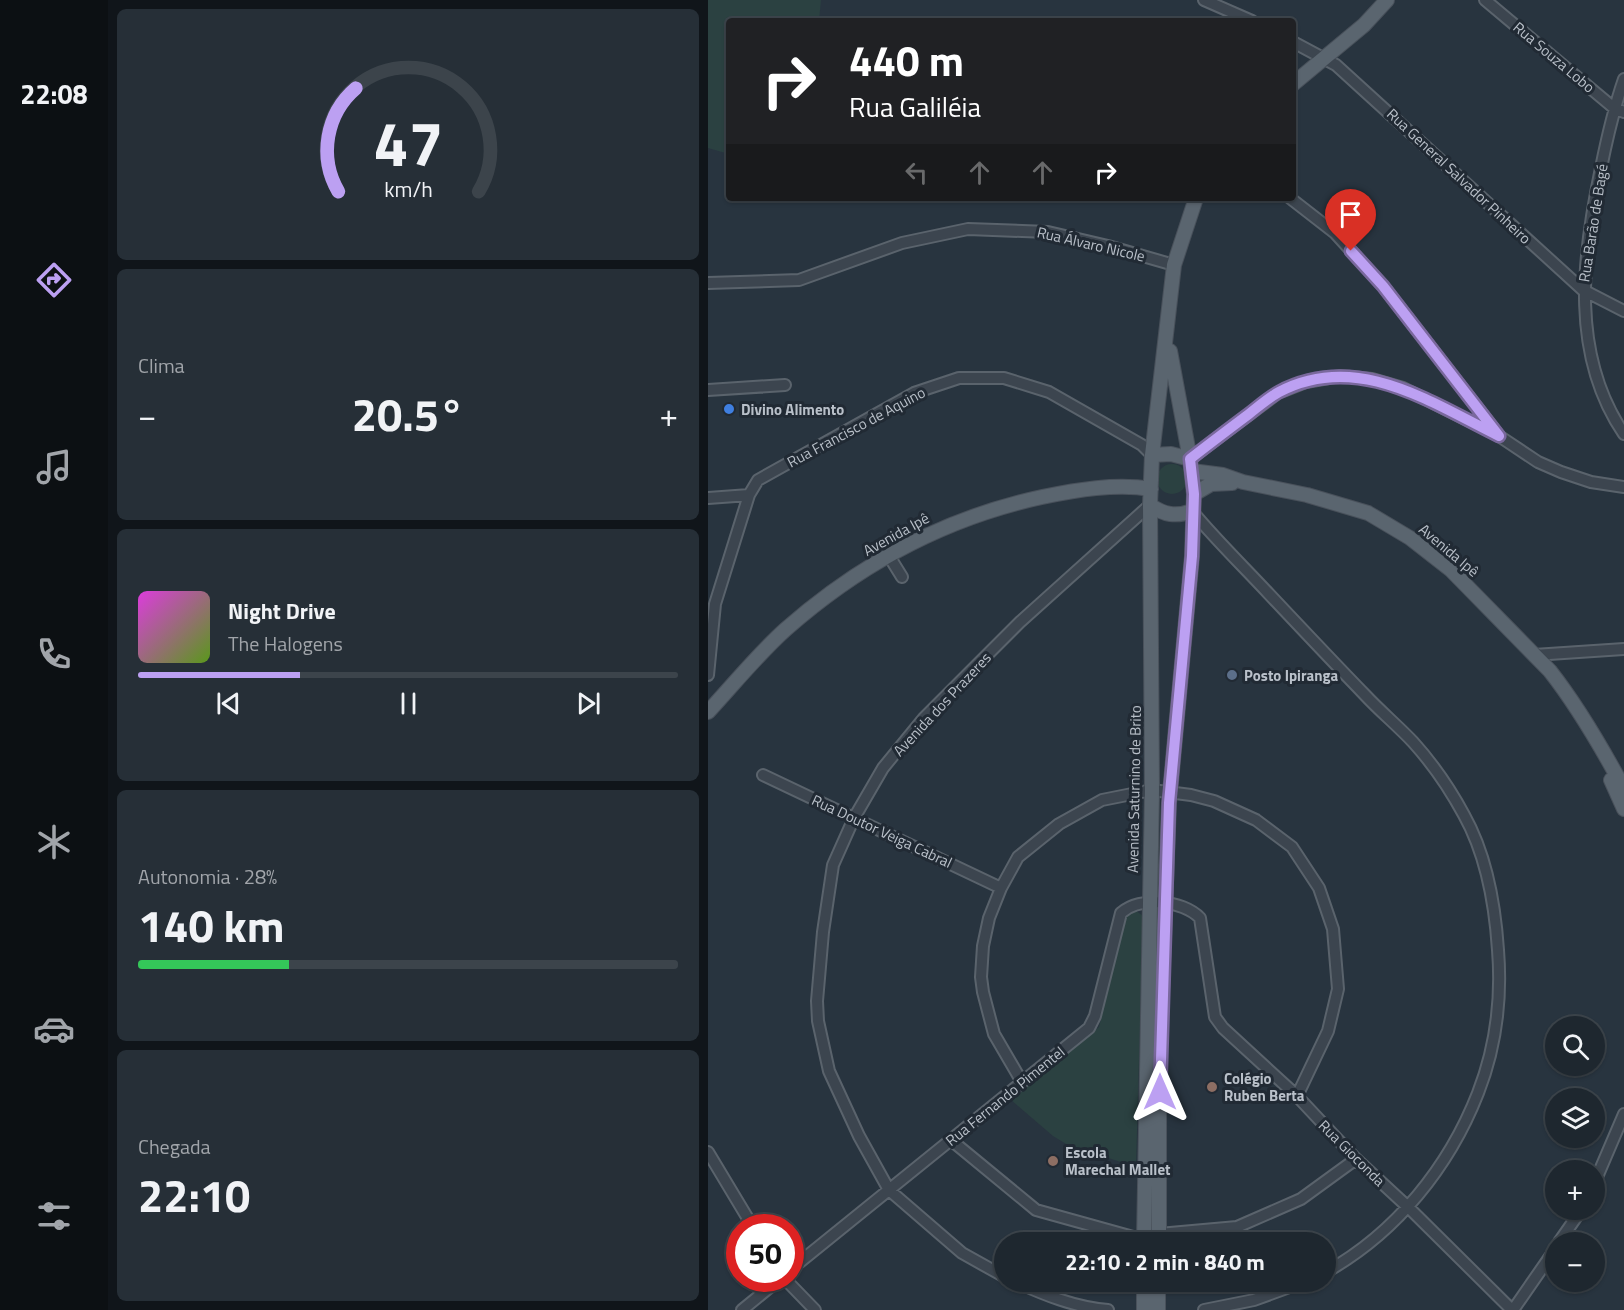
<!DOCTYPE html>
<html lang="pt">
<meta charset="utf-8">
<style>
body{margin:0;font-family:"Titillium Web",sans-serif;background:#262f37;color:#f1f3f6;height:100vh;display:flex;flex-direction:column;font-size:22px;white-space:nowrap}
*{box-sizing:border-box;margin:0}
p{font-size:20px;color:#a1a5aa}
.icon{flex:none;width:33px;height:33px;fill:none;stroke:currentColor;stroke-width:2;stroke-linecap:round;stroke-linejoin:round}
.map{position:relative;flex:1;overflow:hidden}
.sheet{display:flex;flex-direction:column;gap:9px;padding:9px;background:#10151a;width:600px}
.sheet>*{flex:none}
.banner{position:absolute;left:18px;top:18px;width:570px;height:183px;border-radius:6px;box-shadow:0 2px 4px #0004,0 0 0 2px #3c444b;background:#202124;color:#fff;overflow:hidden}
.tools{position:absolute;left:837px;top:1016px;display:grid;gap:12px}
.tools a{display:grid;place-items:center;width:60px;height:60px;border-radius:50%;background:#1e272f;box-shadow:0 2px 4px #0004,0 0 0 2px #3c444b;font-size:30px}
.speed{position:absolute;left:18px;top:1214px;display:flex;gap:12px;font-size:30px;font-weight:700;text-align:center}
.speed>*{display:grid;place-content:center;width:78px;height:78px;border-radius:50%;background:#1e272f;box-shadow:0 2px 4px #0004,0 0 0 2px #3c444b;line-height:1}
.speed .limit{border:9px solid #d22;background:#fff;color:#111}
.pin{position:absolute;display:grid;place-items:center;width:51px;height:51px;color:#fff;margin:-62px -26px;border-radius:50% 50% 50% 0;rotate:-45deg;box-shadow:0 0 6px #0007}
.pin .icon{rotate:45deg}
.me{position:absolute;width:66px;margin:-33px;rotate:0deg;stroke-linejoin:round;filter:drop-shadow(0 0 4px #0008)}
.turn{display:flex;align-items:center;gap:21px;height:126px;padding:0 24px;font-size:27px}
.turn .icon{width:78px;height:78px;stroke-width:2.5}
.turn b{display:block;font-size:42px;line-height:51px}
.lanes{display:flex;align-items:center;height:57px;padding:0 24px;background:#0003;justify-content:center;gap:30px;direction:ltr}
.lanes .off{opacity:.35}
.big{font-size:45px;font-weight:700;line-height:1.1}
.sheet .tile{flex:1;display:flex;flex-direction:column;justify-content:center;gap:9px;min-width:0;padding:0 21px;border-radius:9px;background:#262f37}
.sheet .dial{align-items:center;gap:0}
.dial svg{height:156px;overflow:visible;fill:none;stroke:#3c444b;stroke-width:7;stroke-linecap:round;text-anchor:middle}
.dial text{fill:#f1f3f6;stroke:none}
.song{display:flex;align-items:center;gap:18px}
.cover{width:72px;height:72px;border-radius:9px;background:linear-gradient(135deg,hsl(300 70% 55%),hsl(90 70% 35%))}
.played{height:6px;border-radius:3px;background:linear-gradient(90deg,#bca0f2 30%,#3c444b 30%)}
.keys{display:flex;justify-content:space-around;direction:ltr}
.heat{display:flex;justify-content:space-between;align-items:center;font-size:33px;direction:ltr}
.charge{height:9px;border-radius:4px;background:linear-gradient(90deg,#34c759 28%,#3c444b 0)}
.trip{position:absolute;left:286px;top:1232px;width:342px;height:60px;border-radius:30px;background:#1e272f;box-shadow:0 2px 4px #0004,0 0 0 2px #3c444b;font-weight:700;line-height:60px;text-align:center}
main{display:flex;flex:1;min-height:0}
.menu{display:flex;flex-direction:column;width:108px;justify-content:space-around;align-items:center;background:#0c1013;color:#a1a5aa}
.menu .icon{width:42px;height:42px}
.menu .current{color:#bca0f2}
.menu b{font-size:27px;color:#f1f3f6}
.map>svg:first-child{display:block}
.green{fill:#2b4141}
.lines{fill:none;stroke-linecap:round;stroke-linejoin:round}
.minor-casing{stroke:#5a636c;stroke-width:14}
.major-casing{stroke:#49515b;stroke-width:16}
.minor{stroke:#3c454f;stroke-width:10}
.major{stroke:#5a656f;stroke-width:14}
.route-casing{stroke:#7a689d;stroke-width:15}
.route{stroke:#bca0f2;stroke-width:10}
.shop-dot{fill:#3f7fe0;stroke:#212a34;stroke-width:2}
.service-dot{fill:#5c6f8a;stroke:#212a34;stroke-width:2}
.education-dot{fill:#8d6e63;stroke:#212a34;stroke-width:2}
.labels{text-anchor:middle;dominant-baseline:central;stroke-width:6;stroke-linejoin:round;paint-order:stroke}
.street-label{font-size:15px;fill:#b9c0c9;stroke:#212a34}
.poi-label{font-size:15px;font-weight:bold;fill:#b9c0c9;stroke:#212a34;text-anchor:start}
</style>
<main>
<nav class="menu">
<b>22:08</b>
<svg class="icon current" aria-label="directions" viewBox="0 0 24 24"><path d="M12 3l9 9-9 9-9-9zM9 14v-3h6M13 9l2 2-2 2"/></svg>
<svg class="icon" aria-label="music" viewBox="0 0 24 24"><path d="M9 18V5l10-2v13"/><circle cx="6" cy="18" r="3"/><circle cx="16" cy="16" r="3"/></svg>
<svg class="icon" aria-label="phone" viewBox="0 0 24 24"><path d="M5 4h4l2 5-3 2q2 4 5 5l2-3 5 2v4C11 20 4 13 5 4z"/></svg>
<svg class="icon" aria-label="climate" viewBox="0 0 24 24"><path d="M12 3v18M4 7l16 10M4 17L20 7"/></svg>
<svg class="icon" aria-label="car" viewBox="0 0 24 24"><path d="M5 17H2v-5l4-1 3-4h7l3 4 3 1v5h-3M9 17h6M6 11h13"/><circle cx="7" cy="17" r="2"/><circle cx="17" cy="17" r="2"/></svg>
<svg class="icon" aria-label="filters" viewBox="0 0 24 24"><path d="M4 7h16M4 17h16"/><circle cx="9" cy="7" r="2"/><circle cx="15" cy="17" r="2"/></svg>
</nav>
<section class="sheet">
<div class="tile dial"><svg viewBox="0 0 100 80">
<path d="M14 69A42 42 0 1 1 86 69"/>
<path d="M14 69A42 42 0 0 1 23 16" stroke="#bca0f2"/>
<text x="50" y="56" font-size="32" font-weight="700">47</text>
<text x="50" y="72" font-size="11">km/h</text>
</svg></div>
<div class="tile"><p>Clima</p>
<div class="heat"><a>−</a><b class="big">20.5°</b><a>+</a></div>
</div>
<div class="tile">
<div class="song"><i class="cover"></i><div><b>Night Drive</b><p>The Halogens</p></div></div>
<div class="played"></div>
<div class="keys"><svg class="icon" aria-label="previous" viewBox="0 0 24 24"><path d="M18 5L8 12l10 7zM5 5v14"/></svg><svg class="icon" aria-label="pause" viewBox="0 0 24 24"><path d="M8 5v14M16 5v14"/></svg><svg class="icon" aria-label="next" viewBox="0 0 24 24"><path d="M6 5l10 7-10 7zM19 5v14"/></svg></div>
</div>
<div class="tile"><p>Autonomia · 28%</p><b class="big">140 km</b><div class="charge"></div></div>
<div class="tile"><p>Chegada</p><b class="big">22:10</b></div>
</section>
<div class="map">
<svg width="916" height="1310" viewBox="0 0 916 1310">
<rect width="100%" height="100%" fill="#28343f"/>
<path class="green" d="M0,0h113l-2,21h-90v133l-21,-6z
M449 479a15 15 0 1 1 30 0a15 15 0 1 1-30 0Z
M427,910l8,6 -7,251 -46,-15 -4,4 -33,-20 -43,-37 89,-72 27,-111z"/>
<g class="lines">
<defs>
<path id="minor" d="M496,0l48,21
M777,0l129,108 10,4
M585,42l43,23 247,225 41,21
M916,79c-10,29 -17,59 -23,89 -19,89 -31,187 23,266
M582,198l45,35 48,53 114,147
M0,283l91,-3 103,-37 66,-14 80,3 60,14 66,19
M0,390l77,-5
M482,459l88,-66 28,-11 34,-6 32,3 31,9 96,48 39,26 23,10 30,10 33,5
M0,498l41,-3
M484,511c24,29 51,55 77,83 32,34 64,68 97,102 15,16 32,30 47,46 19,21 37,47 51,73 23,41 31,89 34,135 4,50 -2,97 -20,143 -29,74 -82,140 -152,179
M181,556l13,21
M826,655l90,-6
M0,675l7,-71 34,-109 9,-15 156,-87 45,-15h45l45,14 93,53 10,10
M55,775l238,113
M314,1082l-28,-48 -11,-42 -2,-15 2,-31 6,-28 12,-30 17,-31 41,-33 43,-24 50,-10 39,5 23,6 42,19 36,27 27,41 14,41 5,60 -10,42 -31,65
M243,1140l85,70 108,30
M0,1152l45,75
M886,1184l30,-70
M451,1234l78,-7 64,-28 55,-40
M851,1242l23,-33
M82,1270l299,-242 6,-12 26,-103c19,-17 62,-13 79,5l15,99 8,11 74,68 59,63 53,49 103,102
M297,1277l-43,-24 -73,-63 -30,-54 -30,-65 -11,-50 -1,-20 6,-69 10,-67 21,-47 29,-50 41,-50 96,-96 130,-117
M76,1278l31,32
M306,1281c31,14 60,26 94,29
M34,1310l39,-32
M496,1310l50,-10 52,-19
M805,1310l43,-62"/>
<path id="major" d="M585,84l71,-59 23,-25
M444,455l19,-1 19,5
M484,471l31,4 20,7 64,13 61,18 42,25 41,32 99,101c29,37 52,77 74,118
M486,494l17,-10 21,-1
M442,505c14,10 26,12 42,6
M0,712c26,-28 50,-58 78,-83 75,-66 158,-111 256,-132 34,-7 74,-14 109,-8
M903,780l13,29
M436,1242l8,-452 -2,-285 2,-50 22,-190 22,-67
M451,1242v-172l10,-267 23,-247 2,-62 -4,-35 -20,-108
M436,1281v29
M450,1310v-29"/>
</defs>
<use href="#minor" class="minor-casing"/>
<use href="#major" class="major-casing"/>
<use href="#minor" class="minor"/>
<use href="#major" class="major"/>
</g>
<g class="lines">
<defs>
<path id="route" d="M452,1092l9,-289 23,-247 2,-62 -4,-35c19,-15 39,-30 59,-45 9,-7 19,-16 30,-22 78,-41 151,10 220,44l-116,-150 -32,-35"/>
</defs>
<use href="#route" class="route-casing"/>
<use href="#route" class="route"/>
</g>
<circle class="shop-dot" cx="21" cy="409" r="6"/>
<circle class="service-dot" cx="524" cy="675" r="6"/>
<g class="education-dot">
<circle cx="504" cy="1087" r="6"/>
<circle cx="345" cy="1161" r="6"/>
</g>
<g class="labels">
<g class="street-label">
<text transform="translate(846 57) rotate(40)">Rua Souza Lobo</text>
<text transform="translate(751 176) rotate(43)">Rua General Salvador Pinheiro</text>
<text transform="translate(885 223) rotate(-81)">Rua Barão de Bagé</text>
<text transform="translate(383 244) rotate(13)">Rua Álvaro Nicole</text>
<text transform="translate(148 427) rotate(-28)">Rua Francisco de Aquino</text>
<text transform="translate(188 534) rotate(-29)">Avenida Ipê</text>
<text transform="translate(741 550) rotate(40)">Avenida Ipê</text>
<text transform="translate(234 704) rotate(-47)">Avenida dos Prazeres</text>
<text transform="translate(426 789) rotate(-89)">Avenida Saturnino de Brito</text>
<text transform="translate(174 831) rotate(25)">Rua Doutor Veiga Cabral</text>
<text transform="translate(297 1096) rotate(-39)">Rua Fernando Pimentel</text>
<text transform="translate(644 1153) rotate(45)">Rua Gioconda</text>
</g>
<g class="poi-label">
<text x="33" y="409">Divino Alimento</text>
<text x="536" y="675">Posto Ipiranga</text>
<text x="516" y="1078">Colégio<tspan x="516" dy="17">Ruben Berta</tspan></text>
<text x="357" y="1152">Escola<tspan x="357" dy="17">Marechal Mallet</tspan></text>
</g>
</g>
</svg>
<div class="tools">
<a><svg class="icon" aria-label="search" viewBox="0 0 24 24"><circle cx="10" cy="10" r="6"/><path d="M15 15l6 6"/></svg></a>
<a><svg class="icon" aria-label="layers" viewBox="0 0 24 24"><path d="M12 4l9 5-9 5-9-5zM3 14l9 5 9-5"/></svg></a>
<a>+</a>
<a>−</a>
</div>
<div class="speed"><div class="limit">50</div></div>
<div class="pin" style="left:643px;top:251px;background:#d93025"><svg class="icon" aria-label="arrive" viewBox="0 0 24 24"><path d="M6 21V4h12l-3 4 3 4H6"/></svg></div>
<svg class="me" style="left:452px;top:1092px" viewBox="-20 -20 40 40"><path d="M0-17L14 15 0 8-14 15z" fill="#bca0f2" stroke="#fff" stroke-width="4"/></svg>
<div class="trip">22:10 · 2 min · 840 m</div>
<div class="banner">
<div class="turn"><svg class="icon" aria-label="right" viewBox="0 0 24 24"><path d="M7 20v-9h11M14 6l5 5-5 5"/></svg><div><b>440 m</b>Rua Galiléia</div></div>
<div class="lanes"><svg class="icon off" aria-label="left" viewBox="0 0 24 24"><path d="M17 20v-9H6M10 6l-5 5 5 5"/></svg><svg class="icon off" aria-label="ahead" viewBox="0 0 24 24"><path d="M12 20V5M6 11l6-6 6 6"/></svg><svg class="icon off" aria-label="ahead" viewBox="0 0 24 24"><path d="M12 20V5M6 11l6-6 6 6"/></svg><svg class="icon" aria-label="right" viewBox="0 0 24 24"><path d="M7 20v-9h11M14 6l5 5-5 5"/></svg></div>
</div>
</div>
</main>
